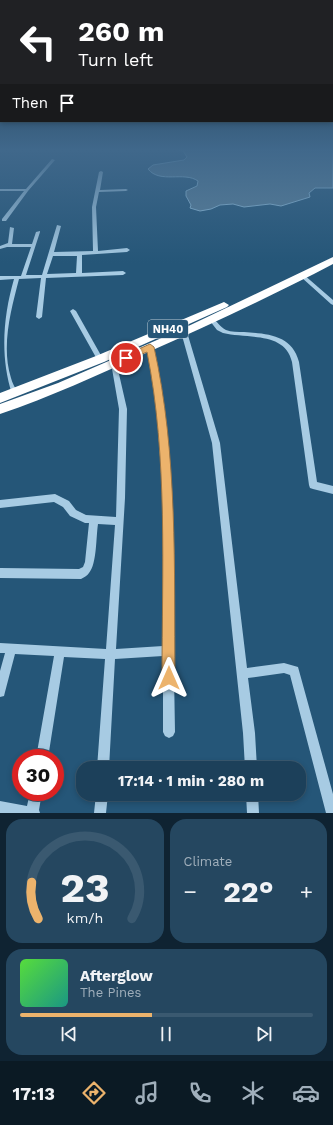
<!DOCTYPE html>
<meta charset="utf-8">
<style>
body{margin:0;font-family:"Work Sans",sans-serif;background:#254760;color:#f1f3f6;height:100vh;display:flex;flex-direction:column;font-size:15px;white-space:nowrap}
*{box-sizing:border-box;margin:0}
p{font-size:13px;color:#a0afbb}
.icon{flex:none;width:22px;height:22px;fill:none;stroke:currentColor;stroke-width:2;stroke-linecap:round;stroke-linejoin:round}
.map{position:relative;height:813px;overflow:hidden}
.panel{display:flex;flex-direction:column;gap:6px;padding:6px;background:#0f2332;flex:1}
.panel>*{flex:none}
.hud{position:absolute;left:0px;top:0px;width:333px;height:122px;box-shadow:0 2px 6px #0003,0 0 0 1px #3a5970;background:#202124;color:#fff;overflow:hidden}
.speed{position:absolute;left:12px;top:749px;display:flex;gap:8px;font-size:20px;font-weight:700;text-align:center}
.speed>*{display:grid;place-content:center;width:52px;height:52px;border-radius:50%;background:#1c405a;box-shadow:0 2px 6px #0003,0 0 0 1px #3a5970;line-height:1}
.speed .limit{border:6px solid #d22;background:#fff;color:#111}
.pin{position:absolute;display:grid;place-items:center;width:34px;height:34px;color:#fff;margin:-17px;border:2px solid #fff;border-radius:50%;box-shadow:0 1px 4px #0007}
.me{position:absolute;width:44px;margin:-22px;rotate:0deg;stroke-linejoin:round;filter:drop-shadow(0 0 3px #0008)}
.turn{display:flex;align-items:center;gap:14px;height:84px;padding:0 12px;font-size:18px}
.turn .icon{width:52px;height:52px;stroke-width:2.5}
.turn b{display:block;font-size:28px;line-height:34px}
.then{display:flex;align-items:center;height:38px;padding:0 12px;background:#0003;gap:8px;font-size:15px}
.big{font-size:30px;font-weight:700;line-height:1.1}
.panel .widget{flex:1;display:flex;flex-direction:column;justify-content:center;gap:6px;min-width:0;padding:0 14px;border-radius:16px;background:#254760}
.panel .dial{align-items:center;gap:0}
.dial svg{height:104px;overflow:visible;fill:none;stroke:#3a5970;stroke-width:7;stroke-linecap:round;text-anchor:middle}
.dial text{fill:#f1f3f6;stroke:none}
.song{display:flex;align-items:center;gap:12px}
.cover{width:48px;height:48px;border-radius:6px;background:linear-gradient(135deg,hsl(110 70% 55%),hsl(170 70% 35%))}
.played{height:4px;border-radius:2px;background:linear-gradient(90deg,#ecb36c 45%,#3a5970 45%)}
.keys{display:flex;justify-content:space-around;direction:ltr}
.heat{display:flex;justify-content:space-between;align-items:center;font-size:22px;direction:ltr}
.panel .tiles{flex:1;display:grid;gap:6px;grid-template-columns:1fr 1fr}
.widget:last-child{grid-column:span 2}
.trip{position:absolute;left:76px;top:761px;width:230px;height:40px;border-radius:16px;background:#1c405a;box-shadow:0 2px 6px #0003,0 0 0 1px #3a5970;font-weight:700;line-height:40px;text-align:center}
.tab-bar{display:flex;height:64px;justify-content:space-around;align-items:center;background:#0b1a24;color:#a0afbb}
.tab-bar .icon{width:28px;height:28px}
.tab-bar .selected{color:#ecb36c}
.tab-bar b{font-size:18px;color:#f1f3f6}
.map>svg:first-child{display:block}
.water{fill:#5e829b;stroke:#9bc8e4}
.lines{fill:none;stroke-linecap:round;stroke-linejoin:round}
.minor{fill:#a7cbe3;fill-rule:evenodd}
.highway{fill:#fff;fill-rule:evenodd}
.route{fill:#ecb36c;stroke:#997446}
.labels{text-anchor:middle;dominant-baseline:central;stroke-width:3.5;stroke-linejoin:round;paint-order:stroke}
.shield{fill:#255678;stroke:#beccd6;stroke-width:1}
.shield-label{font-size:11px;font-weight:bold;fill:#fff}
</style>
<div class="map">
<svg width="333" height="813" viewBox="0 0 333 813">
<rect width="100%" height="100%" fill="#255678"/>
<path class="water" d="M179,150h154v38h-18l-6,5 1,4 -29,9 -11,-2 -26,3 -11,-3 -13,1 -9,4 -11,2 -10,-3 1,-3 -5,-9v-5l11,-5 1,-5c-14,-10 -38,3 -50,-12l5,-4 31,-5 3,-3 -4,-6z"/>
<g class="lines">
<path class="minor" d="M52,159l3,1 -27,31 -22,30h-4v-2l22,-28h-24v-2h26z
M101,171l2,1 -3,18 26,-1 2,1 -2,1 -27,1 -3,15 2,44 29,-3 3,2 -3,2 -45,3v18l41,-2 3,2 -3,2 -77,3 -4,39 -3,2 -3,-2 5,-39 -22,1c-8,31 -18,67 -8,99 1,5 4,9 6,14l-3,3 -2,-1c-12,-37 -9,-77 2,-115l-14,1v-4h21l10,-29h-24l-7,2v-3l8,-3 2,-16 4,1 -2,16h20l4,-12 4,-1v1l-14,43h16l15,-50 4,1 -7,26 39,-1 -1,-44 7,-35zM53,256h24l-1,17 -29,1z
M303,274l30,26v5l-2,-1 -30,-27 -1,-1z
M73,309l3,2 27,48 -1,2h-4l-28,-50z
M212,318c5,3 8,9 14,12 5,2 12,2 18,2 24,2 48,3 55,30l18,120 16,4v8l-20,-5 -3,-1 -1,-3 -17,-123c-7,-31 -45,-23 -69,-29l-6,-3 -7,-9v-2z
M184,330l3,2 33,111 27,225 37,-5 14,4 35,127v19h-7l-36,-138 -6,-2 -36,5 7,55 2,35h-12l-2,-35 -31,-290 -31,-111z
M148,345h4l1,2 8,40 10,111 4,234 -2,4 -4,2 -4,-2 -2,-4v-76l-48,3 -6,109h-12l8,-109 -41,-2 -16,101h-12l18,-102 -39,-2 -10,38 -1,4 -4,1v-26l5,-18h-5v-10l106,6 9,-124 -17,-1c-2,12 -1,40 -9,49 -2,3 -5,4 -8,6l-81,-1v-10l79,1 4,-2 2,-5 4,-39h-4l-15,-7 -7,-9 -9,-5 -54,6v-8l55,-6 14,7 7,9 10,5 30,2 3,-108 -8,-46 3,-2h2l11,48 -2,89 -9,151 47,-3v-148l-8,-111 -8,-40z
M30,792h12l-3,18 1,3h-40v-12l27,5z
M96,794h12l-2,19h-12z
M246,794h12l1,19h-12z"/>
<path class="highway" d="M333,257v7c-61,32 -124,61 -187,89 -48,22 -96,44 -146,61v-10l58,-21 122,-53z
M224,302l5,3 -2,2 -123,55 -104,41v-10l96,-37z"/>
</g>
<linearGradient id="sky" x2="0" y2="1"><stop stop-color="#142f42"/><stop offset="0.57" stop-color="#40688b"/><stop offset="1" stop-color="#40688b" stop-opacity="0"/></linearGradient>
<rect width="333" height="263" fill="url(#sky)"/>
<path class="route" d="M150,344l4,3c24,108 20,221 21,331l-2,5 -4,2 -5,-2 -2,-5c0,-108 6,-220 -15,-326l-21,9 -4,-3 1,-2z"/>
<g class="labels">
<rect class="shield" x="148" y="320" width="40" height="18" rx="3"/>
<g class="shield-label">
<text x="168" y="329">NH40</text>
</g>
</g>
</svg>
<div class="speed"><div class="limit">30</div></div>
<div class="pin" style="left:126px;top:358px;background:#d93025"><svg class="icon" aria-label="arrive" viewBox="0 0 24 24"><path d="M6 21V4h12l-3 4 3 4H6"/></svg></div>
<svg class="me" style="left:169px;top:678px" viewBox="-20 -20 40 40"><path d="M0-17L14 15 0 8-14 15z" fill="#ecb36c" stroke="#fff" stroke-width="4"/></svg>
<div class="trip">17:14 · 1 min · 280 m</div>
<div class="hud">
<div class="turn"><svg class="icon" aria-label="left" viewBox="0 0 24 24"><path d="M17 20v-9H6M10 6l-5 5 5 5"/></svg><div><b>260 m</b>Turn left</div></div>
<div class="then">Then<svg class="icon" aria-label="arrive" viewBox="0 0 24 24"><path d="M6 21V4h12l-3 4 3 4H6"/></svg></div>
</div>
</div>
<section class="panel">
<div class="tiles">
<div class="widget dial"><svg viewBox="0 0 100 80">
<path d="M14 69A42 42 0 1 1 86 69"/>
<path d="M14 69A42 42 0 0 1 9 41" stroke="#ecb36c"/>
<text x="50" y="56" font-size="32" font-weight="700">23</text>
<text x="50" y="72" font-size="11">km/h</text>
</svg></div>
<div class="widget"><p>Climate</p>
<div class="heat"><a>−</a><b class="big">22°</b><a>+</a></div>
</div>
<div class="widget">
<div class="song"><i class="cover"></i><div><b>Afterglow</b><p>The Pines</p></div></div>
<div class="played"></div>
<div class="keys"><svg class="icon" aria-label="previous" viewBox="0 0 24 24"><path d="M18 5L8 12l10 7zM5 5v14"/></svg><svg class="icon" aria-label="pause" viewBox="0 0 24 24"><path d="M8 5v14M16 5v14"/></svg><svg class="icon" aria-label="next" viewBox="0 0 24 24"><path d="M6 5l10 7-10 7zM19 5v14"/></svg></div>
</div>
</div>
</section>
<nav class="tab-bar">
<b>17:13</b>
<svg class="icon selected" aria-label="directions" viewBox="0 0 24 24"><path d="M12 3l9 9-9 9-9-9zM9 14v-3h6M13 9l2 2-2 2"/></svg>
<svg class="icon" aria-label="music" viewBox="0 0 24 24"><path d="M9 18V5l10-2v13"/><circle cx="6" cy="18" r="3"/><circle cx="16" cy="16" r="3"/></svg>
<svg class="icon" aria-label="phone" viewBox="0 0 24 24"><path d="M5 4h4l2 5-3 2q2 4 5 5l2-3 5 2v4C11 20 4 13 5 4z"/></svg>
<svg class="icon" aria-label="climate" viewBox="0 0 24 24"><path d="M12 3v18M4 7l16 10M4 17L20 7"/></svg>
<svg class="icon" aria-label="car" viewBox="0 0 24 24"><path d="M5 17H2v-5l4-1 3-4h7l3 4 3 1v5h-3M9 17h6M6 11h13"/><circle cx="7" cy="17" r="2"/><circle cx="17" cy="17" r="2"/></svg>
</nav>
